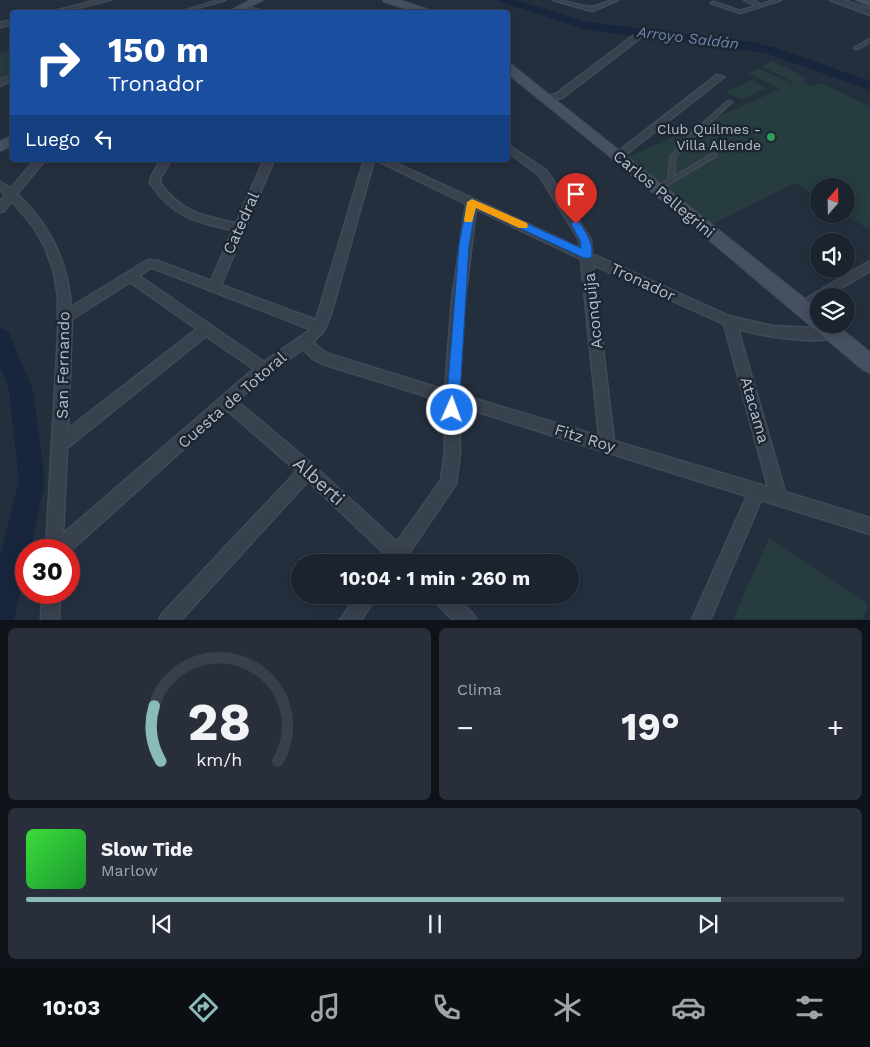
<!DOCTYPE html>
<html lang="es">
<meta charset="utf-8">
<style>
body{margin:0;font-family:"Work Sans",sans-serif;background:#282f3a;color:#f1f3f6;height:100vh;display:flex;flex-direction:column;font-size:19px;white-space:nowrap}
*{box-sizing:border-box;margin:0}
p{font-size:16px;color:#a0a4aa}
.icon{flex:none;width:28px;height:28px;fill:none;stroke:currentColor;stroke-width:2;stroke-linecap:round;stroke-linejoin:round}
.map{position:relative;height:620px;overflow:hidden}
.side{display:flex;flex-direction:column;gap:8px;padding:8px;background:#0f1319;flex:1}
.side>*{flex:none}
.banner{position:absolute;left:10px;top:10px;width:500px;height:152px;border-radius:5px;box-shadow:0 2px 12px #0003,0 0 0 1px #39404a;background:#1a4fa0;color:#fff;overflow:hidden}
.needle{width:32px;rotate:20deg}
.buttons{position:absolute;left:810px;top:178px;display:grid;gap:10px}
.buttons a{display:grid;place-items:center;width:45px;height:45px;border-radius:50%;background:#1b232e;box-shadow:0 2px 12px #0003,0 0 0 1px #39404a;font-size:25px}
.speed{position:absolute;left:15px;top:539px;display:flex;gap:10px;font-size:25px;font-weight:700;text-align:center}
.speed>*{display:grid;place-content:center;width:65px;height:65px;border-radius:50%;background:#1b232e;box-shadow:0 2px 12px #0003,0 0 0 1px #39404a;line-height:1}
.speed .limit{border:8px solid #d22;background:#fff;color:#111}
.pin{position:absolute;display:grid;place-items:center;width:42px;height:42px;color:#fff;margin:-51px -21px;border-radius:50% 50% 50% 0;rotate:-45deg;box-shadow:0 0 5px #0007}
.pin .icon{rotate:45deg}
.me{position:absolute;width:55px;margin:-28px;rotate:2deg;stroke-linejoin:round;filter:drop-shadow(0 0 4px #0008)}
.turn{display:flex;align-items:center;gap:18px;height:105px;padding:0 15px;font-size:22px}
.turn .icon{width:65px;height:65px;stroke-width:2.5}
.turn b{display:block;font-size:35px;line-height:42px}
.then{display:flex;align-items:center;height:48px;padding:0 15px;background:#0003;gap:10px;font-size:19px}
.big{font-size:38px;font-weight:700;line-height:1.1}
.side .card{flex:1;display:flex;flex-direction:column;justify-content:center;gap:8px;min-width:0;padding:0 18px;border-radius:8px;background:#282f3a}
.side .dial{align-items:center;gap:0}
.dial svg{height:130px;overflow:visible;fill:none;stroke:#39404a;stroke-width:7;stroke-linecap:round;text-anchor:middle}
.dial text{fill:#f1f3f6;stroke:none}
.song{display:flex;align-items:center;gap:15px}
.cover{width:60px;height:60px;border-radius:8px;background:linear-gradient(135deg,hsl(120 70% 55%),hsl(130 70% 35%))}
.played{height:5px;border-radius:2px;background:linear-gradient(90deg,#8bbbb9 85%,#39404a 85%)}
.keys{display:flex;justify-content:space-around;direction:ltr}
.heat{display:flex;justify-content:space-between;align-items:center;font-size:28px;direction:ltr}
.side .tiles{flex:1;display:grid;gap:8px;grid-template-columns:1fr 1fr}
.card:last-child{grid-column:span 2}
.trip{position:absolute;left:291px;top:554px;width:288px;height:50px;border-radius:25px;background:#1b232e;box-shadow:0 2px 12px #0003,0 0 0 1px #39404a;font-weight:700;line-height:50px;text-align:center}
.menu{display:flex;height:80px;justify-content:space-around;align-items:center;background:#0b0e12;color:#a0a4aa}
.menu .icon{width:35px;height:35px}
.menu .active{color:#8bbbb9}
.menu b{font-size:22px;color:#f1f3f6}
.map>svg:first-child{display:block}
.green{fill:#263c3f}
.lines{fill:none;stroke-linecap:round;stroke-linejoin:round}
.river{fill:#17263c;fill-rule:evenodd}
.service-casing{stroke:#414a57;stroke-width:3}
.minor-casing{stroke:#414a57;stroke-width:3}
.tertiary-casing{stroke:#414a57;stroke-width:3}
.secondary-casing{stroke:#414a57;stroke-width:2}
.service{fill:#38414e;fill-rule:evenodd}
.minor{fill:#38414e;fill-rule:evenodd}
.tertiary{fill:#38414e;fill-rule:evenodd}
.secondary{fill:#465061;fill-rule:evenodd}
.route{fill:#1a73e8;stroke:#114b97}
.slow{fill:#f59e0b}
.leisure-dot{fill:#2e9e5b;stroke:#1d2633;stroke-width:2}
.labels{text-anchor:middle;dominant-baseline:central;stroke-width:5;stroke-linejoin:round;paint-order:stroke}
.far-poi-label{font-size:14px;fill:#b4bcc9;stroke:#1d2633;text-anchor:end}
.far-water-label{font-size:15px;font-style:italic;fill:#6d86a8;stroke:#1d2633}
.street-label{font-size:16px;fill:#b4bcc9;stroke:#1d2633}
.near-street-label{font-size:19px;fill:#b4bcc9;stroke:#1d2633}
</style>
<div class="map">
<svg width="870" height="620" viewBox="0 0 870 620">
<rect width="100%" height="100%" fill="#242f3e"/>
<path class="green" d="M12,50v24l-12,6v-27z
M772,61l35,17 -5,3 10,5 8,-3 50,23v124l-26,-16h2v-28h-27v12l-24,-15 -86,43 -83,-68 154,-69 -32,-16 11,-5 34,16 2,-1 -34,-17z
M751,80l15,8 -24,12 -16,-8z
M769,538l99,66 -5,15h-130z"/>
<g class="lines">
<path class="river" d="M498,0h18l72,22 163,20 23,5 96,34v9l-105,-37 -178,-23 -87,-28z
M0,328l8,3 25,59 12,91 -15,69h-4v17l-12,53h-14v-65l19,-74 -10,-91 -9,-24z"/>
<defs>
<path id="service" d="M219,0h6l-41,12h-4z
M775,0h6l-41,13 -29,-10 3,-1 26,9z
M870,39v3l-13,7 -3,-1z
M728,101l4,1 -35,32 -22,23 -1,20 38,-23h4v2l-57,34h-4v-2l13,-8 3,-24 22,-24z"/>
<path id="minor" d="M98,0h12l-49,12h-11z
M553,0c12,0 29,7 39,7 9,-1 15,-7 26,-7l-26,11z
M744,0h9l10,6 -5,1z
M241,6l18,4 1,2h-10l-11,-3 -2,-1z
M12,20v4l-12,3v-4z
M633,36l7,2 -78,60 -18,3v-4l12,-3z
M12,75v5l-12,6v-6z
M717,75l7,2 -103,81h-6v-4z
M508,145l39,26 44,69 1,14 137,62 43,10 66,3 1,4 -1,4c-25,8 -76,-1 -100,-8l47,163 85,26v16l-109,-34 -51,120h-18l55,-124 -288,-90 1,46 -4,32 -47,69 5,9h-29l2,-6 -79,-75 -127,139h-22l3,-6 135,-143 -70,-61 -158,142v-2h-23l12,-214v-39l-4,-25 -9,-25 -12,-21 -21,-25 -8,10 -4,1v-11l5,-6 -5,-5v-8l11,6 24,-28h10l-28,34c32,30 51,69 54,113l77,-47 10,1 53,20 22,-51c-38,-8 -60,-13 -83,-47l1,-6 10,-17h10l-10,17 -1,6c22,30 42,33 76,40l28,-63h10l-53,125 95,35 48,-160h10l-43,154 -7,17 -11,11 10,9 9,4 113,35 7,-91 14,-95 -90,-44h13l191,88 -1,-8 -40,-65 -31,-23zM476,209l105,50 18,177 -140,-42 6,-95zM593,265l131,59 44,163 -154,-46zM150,268h3l157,61 -4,4 -42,29 -125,-86zM130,282l67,47 -129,100 4,-110zM206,336l48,33 -191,165 4,-86zM303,349l10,10 10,5 122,38v50l-4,28 -44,62 -84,-77 -76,-64 32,-28z
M870,261v10l-42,25h-9v6l-14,8h-8l-2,-3 2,-3z
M42,592h18l-1,28h-18z
M357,595h20l-16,25h-21z
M432,595h22l19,19 3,6h-23l-18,-19z"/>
<path id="tertiary" d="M830,0h13l27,9v6z"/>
<path id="secondary" d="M250,0h13l-23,12h-12z
M383,0h16l31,10 1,2h-14l-33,-10z
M856,0h14v6z
M508,64l4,1 307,245v14h16l35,28v21l-7,-3 -250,-211 -105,-85z
M12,136v10l-12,5v-10z"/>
</defs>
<use href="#service" class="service-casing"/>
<use href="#minor" class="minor-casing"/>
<use href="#tertiary" class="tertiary-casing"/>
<use href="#secondary" class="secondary-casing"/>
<use href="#service" class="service"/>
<use href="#minor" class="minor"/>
<use href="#tertiary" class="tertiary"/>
<use href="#secondary" class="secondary"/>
</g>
<path class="route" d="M472,199l109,49 -1,-8 -9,-16 1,-2h7c7,11 16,23 12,36h-7l-108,-50 -7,37 -10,165 -2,4 -5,2 -4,-2 -2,-4 13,-165 8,-43z"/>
<path class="slow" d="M472,199l55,24 1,3 -1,2h-8l-43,-20 -4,14h-7l-1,-2 3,-18z"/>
<circle class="leisure-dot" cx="771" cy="137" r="5"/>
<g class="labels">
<g class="far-poi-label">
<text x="761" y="129">Club Quilmes -<tspan x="761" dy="16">Villa Allende</tspan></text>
</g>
<g class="far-water-label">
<text transform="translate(688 38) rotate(7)">Arroyo Saldán</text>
</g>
<g class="street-label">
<text transform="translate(664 194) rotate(40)">Carlos Pellegrini</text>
<text transform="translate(241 223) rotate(-66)">Catedral</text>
<text transform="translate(643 282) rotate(25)">Tronador</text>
<text transform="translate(593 311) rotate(-96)">Aconquija</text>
<text transform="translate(63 365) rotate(-89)">San Fernando</text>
<text transform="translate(232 400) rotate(-41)">Cuesta de Totoral</text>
<text transform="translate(755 410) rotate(74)">Atacama</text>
<text transform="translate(585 438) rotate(17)">Fitz Roy</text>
</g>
<g class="near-street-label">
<text transform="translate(319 481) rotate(42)">Alberti</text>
</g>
</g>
</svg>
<div class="buttons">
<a><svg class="needle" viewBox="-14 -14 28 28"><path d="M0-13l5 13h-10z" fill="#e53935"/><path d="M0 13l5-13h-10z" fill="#a0a4aa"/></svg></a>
<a><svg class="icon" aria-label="sound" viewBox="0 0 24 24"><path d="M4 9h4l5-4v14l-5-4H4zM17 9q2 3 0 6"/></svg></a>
<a><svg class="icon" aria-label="layers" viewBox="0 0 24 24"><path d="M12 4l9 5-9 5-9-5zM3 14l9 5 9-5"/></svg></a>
</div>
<div class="speed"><div class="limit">30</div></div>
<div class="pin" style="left:576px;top:224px;background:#d93025"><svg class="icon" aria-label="arrive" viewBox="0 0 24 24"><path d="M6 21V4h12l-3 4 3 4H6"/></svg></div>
<svg class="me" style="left:452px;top:410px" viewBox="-20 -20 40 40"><circle r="17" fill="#1a73e8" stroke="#fff" stroke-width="3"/><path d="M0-11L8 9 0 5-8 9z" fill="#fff"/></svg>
<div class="trip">10:04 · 1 min · 260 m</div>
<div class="banner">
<div class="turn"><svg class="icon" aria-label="right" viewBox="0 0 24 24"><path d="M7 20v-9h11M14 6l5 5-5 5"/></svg><div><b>150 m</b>Tronador</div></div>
<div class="then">Luego<svg class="icon" aria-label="left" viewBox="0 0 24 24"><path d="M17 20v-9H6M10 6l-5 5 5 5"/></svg></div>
</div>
</div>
<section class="side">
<div class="tiles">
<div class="card dial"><svg viewBox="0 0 100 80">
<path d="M14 69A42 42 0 1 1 86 69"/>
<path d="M14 69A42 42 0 0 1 10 35" stroke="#8bbbb9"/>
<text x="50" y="56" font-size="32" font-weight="700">28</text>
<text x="50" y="72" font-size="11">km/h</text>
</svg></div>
<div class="card"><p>Clima</p>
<div class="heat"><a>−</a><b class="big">19°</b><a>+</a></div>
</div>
<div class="card">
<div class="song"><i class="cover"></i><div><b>Slow Tide</b><p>Marlow</p></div></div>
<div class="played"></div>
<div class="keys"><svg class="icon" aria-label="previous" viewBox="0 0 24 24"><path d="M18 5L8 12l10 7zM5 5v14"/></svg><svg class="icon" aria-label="pause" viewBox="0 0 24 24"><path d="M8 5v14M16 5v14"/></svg><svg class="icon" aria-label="next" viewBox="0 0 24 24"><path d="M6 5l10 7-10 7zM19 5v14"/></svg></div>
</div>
</div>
</section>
<nav class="menu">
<b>10:03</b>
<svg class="icon active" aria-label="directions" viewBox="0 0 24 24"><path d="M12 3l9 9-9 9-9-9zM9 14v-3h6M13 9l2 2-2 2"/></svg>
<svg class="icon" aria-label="music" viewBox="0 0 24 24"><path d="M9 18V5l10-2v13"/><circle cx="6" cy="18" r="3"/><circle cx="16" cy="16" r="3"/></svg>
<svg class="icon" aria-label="phone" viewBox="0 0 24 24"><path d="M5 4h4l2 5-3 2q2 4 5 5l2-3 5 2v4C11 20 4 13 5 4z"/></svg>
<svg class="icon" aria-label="climate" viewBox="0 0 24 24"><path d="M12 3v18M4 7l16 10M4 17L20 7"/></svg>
<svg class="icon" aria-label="car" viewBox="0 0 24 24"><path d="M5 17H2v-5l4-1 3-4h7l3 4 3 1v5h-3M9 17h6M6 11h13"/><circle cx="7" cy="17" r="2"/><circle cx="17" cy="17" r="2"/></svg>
<svg class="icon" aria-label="filters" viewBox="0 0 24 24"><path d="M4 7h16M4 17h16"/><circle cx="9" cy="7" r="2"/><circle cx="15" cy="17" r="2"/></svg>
</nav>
